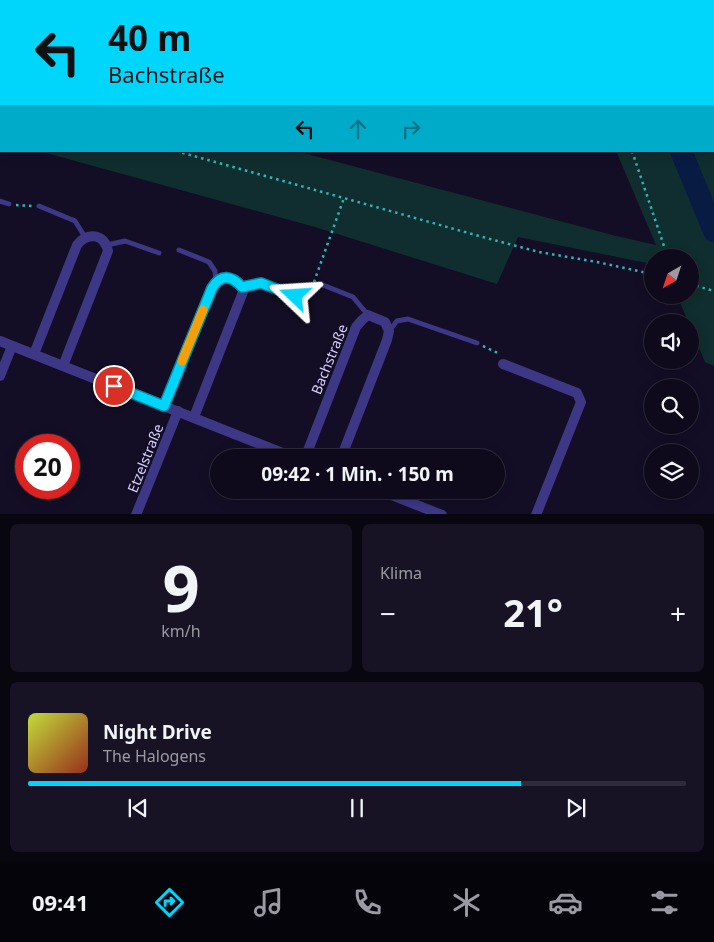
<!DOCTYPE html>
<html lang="de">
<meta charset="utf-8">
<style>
body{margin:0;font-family:"Noto Sans",sans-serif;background:#171325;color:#f1f3f6;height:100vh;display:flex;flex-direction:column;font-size:19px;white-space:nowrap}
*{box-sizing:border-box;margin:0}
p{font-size:16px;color:#9b9aa3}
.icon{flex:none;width:28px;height:28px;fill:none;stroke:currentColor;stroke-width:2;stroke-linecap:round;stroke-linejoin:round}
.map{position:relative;height:514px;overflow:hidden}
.sheet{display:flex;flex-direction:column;gap:10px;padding:10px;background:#08060f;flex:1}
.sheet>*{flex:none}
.guide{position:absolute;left:0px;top:0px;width:715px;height:152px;box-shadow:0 2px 12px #0003,0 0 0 1px #2e2b3b;background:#00d6fc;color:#111;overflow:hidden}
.needle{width:32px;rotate:219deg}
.controls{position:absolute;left:644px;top:249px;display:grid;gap:10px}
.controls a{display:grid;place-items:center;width:55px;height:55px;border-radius:50%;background:#0e0a1c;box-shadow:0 2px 12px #0003,0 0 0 1px #2e2b3b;font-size:25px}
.speed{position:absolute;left:15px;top:434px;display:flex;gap:10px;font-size:25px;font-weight:700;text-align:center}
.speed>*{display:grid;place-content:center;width:65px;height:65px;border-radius:50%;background:#0e0a1c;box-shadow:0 2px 12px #0003,0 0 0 1px #2e2b3b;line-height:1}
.speed .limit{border:8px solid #d22;background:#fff;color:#111}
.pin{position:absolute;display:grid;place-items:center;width:42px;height:42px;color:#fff;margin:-21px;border:2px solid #fff;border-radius:50%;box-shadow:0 1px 5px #0007}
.me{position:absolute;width:55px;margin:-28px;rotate:290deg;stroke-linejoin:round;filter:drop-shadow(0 0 4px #0008)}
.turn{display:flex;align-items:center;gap:18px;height:105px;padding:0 25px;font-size:22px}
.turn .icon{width:65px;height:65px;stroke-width:2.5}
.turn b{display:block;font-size:35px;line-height:42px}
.lanes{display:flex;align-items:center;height:48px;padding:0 25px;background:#0003;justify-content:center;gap:25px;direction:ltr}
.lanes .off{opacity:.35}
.big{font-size:38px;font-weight:700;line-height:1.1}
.sheet .widget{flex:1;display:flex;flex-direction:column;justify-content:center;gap:8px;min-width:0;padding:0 18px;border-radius:8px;background:#171325}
.sheet .dial{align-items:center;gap:0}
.dial b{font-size:65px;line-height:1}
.song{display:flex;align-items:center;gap:15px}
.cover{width:60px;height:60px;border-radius:8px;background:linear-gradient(135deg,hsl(70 70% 55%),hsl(10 70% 35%))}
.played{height:5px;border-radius:2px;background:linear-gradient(90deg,#00d6fc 75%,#2e2b3b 75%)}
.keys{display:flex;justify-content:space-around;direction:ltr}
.heat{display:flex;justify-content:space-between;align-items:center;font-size:28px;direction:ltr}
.sheet .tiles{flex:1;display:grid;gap:10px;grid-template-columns:1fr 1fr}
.widget:last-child{grid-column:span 2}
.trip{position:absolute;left:210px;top:449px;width:295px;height:50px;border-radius:25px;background:#0e0a1c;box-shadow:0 2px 12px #0003,0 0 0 1px #2e2b3b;font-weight:700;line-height:50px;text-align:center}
.dock{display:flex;height:80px;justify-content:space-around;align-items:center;background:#06040b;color:#9b9aa3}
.dock .icon{width:35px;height:35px}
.dock .current{color:#00d6fc}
.dock b{font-size:22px;color:#f1f3f6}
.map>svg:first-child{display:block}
.green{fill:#102e2f}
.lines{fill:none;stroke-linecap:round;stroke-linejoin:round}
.river{stroke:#081b43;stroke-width:22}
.path{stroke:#2bb9b8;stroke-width:2.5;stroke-dasharray:2.5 4;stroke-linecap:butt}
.service{stroke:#3e3785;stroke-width:5}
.minor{stroke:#3e3785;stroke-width:10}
.rail{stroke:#00d6fc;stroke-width:4;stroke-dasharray:8 6;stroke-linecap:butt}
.route-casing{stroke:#008ba4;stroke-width:12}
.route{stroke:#00d6fc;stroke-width:9}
.slow{stroke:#f59e0b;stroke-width:9}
.labels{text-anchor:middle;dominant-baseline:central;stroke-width:5;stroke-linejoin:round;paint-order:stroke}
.street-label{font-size:14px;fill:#d9d1ff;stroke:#130e25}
</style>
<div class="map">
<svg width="714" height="515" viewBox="0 0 714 515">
<rect width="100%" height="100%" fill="#130e25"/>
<path class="green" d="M551,0h136l1,1h-136z
M714,63v303l-9,-4 -15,-36v-4h-2l-11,-27h13v-37h-38v6l-134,-27 -21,47 -182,-57 -276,-76h257l320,85 40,9 -40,-94h98z"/>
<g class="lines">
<path class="river" d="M609,0v1
M681,151l33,80"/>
<path class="path" d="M564,0l1,1
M0,101h1
M176,151l314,88 49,13 58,10 55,12
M632,151l36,107
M16,205l17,1
M314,282l30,-84
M690,284l24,7
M304,298l10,-16
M483,346l17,8"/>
<path class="service" d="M101,0l2,1
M236,0v1
M276,1l3,-1
M0,201l9,3
M39,206l36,15 10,16
M107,245l18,-4 34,12
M179,250l30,12 6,9 1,10
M323,285l30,12 15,18
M242,287l19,-4 34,13
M389,331l8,-10 11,-2 69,24"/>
<path class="minor" d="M353,0l1,1
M36,1l1,-1
M0,33l1,-1
M0,341l295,117
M34,354l43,-109c10,-13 27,-12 31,6l-45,115
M503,364l74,29 4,9 -45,113
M0,376l12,-30
M164,406l48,-118c1,-2 4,-6 5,-7 9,-8 25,0 26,11l-49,125
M305,458l51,-131 6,-7 6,-5 17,7 4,9 -2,9 -46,118
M379,490l63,25
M136,515l42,-104"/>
<path class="rail" d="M699,0l1,1
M714,35v1"/>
</g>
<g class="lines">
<defs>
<path id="route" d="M114,386l50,20 48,-118c9,-15 20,-12 30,-1l19,-4 34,13"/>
</defs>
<use href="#route" class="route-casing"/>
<use href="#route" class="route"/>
<path class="slow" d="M182,361l21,-51"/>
</g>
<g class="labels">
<g class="street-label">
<text transform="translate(329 359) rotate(-68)">Bachstraße</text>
<text transform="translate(145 458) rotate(-68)">Etzelstraße</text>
</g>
</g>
</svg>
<div class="controls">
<a><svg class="needle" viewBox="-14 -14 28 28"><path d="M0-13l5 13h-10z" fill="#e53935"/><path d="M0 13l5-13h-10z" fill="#9b9aa3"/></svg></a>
<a><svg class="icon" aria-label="sound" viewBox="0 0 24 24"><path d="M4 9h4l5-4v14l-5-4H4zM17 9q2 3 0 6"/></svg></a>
<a><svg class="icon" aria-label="search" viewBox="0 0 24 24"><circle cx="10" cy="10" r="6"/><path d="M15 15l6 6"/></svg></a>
<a><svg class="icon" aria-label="layers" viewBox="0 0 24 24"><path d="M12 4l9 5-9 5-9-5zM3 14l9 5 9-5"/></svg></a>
</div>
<div class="speed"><div class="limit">20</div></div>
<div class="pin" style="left:114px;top:386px;background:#d93025"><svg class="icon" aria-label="arrive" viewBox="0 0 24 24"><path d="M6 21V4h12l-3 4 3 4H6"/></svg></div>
<svg class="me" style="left:295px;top:296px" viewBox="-20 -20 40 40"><path d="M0-17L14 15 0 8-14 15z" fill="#00d6fc" stroke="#fff" stroke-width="4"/></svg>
<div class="trip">09:42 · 1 Min. · 150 m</div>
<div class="guide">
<div class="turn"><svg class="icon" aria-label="left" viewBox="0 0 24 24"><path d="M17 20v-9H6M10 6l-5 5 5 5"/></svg><div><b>40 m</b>Bachstraße</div></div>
<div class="lanes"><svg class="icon" aria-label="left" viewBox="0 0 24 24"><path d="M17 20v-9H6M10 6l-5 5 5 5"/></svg><svg class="icon off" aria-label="ahead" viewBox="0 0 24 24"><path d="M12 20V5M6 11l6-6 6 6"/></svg><svg class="icon off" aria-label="right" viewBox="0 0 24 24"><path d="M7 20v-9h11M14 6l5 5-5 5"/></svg></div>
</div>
</div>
<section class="sheet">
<div class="tiles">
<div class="widget dial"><b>9</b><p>km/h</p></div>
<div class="widget"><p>Klima</p>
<div class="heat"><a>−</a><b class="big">21°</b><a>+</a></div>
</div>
<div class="widget">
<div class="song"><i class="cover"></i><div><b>Night Drive</b><p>The Halogens</p></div></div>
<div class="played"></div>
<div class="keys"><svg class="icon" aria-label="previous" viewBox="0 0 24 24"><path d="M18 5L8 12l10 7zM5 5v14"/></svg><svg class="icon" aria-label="pause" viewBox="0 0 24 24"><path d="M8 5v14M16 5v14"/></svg><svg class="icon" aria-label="next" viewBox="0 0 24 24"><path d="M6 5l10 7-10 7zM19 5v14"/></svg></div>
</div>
</div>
</section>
<nav class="dock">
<b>09:41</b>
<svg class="icon current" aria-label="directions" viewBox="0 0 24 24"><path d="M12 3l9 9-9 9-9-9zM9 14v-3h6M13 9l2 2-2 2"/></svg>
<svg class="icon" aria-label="music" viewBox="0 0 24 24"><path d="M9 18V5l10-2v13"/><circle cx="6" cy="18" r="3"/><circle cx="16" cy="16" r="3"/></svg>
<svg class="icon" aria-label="phone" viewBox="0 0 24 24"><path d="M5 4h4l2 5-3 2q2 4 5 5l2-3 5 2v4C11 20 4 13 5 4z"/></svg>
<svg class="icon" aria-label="climate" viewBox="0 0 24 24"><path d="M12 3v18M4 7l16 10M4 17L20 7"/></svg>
<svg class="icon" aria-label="car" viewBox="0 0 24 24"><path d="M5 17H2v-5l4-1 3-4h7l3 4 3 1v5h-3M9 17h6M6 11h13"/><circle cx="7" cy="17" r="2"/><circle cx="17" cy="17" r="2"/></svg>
<svg class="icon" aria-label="filters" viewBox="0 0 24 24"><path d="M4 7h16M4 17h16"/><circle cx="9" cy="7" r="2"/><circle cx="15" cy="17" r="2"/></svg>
</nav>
